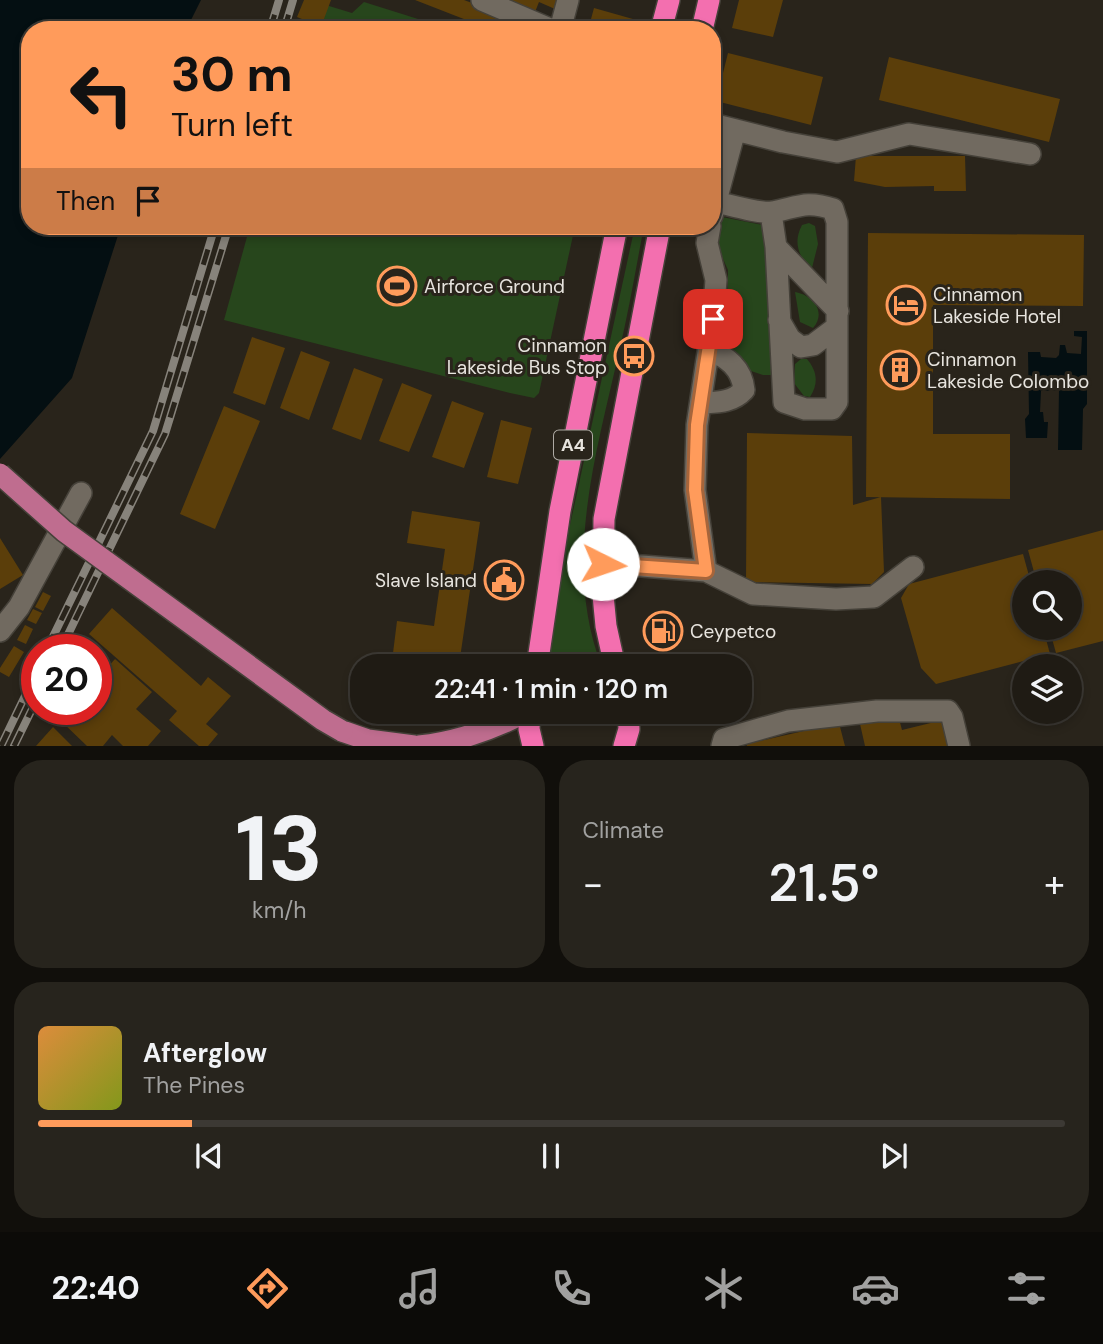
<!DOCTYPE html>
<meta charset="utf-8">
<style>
body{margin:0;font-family:"DM Sans",sans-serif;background:#27241d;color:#f1f3f6;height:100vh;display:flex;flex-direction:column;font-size:26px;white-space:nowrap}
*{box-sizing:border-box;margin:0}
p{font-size:23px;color:#a1a1a0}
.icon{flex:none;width:38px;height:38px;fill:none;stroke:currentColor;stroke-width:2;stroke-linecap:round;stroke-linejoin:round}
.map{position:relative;height:746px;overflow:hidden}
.drawer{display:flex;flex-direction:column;gap:14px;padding:14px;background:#110f0b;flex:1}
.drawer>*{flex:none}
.banner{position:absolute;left:21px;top:21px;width:700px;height:214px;border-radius:28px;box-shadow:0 4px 10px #0003,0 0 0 2px #3c3934;background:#ff9b5b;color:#111;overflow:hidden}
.buttons{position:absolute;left:1012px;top:570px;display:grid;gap:14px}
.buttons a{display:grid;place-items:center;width:70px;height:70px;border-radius:50%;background:#1f1b14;box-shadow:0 4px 10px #0003,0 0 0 2px #3c3934;font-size:35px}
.speed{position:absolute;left:21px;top:634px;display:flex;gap:14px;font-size:35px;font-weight:700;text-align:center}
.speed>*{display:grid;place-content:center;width:91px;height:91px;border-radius:50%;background:#1f1b14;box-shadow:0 4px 10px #0003,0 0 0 2px #3c3934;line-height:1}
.speed .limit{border:10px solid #d22;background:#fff;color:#111}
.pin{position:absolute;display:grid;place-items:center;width:60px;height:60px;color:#fff;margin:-30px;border-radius:14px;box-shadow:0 4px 10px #0006}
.me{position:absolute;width:77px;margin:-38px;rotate:94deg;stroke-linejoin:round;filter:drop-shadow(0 0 5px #0008)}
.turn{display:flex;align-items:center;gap:24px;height:147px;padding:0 35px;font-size:32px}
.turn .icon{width:91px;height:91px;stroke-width:2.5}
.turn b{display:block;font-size:49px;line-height:60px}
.then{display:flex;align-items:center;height:66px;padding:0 35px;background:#0003;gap:14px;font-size:26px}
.big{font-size:52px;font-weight:600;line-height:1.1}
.drawer .widget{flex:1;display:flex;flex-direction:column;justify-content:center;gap:10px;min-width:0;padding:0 24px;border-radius:28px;background:#27241d}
.drawer .dial{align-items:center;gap:0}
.dial b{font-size:91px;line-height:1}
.song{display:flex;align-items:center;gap:21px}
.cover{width:84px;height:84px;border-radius:10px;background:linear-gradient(135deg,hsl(30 70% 55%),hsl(70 70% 35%))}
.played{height:7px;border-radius:4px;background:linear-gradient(90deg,#ff9b5b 15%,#3c3934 15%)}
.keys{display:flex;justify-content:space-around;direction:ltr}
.heat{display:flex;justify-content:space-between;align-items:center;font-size:38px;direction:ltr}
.drawer .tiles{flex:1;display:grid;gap:14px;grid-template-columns:1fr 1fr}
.widget:last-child{grid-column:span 2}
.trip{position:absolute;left:350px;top:654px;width:402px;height:70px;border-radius:28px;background:#1f1b14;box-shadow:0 4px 10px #0003,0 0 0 2px #3c3934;font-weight:600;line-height:70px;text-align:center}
.tab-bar{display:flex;height:112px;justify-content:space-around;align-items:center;background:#0c0b08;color:#a1a1a0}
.tab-bar .icon{width:49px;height:49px}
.tab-bar .on{color:#ff9b5b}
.tab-bar b{font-size:32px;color:#f1f3f6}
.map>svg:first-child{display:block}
.green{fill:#27461c}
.water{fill:#040f12}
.building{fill:#5b3e0a}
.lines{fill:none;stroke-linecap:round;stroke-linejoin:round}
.minor-casing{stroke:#454139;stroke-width:24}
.major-casing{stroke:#454139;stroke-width:24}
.highway-casing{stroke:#454139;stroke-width:24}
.minor{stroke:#716a60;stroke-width:21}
.major{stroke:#bf6d8f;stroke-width:21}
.highway{stroke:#f36faf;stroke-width:21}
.rail-casing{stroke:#87837b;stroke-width:8}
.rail{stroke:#29241b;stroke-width:5;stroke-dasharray:16;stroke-linecap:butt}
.major-bridge-casing{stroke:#454139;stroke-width:24;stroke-linecap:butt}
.major-bridge{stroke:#bf6d8f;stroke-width:21}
.route-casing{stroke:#a6653b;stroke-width:18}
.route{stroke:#ff9b5b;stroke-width:12}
.labels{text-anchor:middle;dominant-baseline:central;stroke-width:6;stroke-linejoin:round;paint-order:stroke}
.shield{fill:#29241b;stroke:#aeaaa4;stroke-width:2}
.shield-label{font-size:18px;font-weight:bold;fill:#e7e4de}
.poi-label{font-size:19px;fill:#e7e4de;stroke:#29241b;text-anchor:start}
</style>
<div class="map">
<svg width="1103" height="746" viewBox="0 0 1103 746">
<rect width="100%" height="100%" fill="#29241b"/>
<path class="green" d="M316,2l36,11 12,-11 89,28h-148z
M722,217l46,9 4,149h-9l-21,-7 -15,-27 1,-71 -13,-29 2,-20z
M809,223l6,3 3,18 -7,28c-11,-16 -19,-28 -9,-47z
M250,226h325l-36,167 -5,5 -24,-5 -286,-73z
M635,226h9c-8,42 -15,84 -25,126 -23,102 -57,213 -17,315l-22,-4 -18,4h-16l24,-142z
M795,292c18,3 32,20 18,36l-13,-6z
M801,359h6c10,12 12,24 3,38l-6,-1 -10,-13 1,-19z"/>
<path class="water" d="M0,0h201l-15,30h-156v196h91l-49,152 -72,81z
M1074,331h13v73l-4,5 -1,41h-24l1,-60 -18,1 -1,21h3l1,10h4l-1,16h-21l-1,-19 4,-5 -1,-62h12l1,5 15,1 3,-3 1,-10h5l2,8 14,1 1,-17 -8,-1z"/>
<path class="building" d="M304,0h27l-10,27 -24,-10z
M415,0h49l43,16 -5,14h-10z
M505,0h53l-3,9 -16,-7 -4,10z
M739,0h44l-10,37 -41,-9z
M594,8l46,13 -2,9h-50z
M728,53l95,24 -12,48 -95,-24z
M889,57l171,42 -11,43 -170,-42z
M856,156h109l1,35h-32v-5l-49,1 -31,-6z
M868,233l216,2 -1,71 -150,-1v129h77v65l-144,-2z
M252,337l33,11 -20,57 -32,-12z
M301,351l29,11 -21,58 -29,-12z
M354,368l29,11 -22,61 -29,-11z
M402,383l30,12 -23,57 -30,-11z
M452,401l32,12 -20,55 -32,-11z
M224,406l36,15 -45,108 -35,-15z
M501,420l31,8 -14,56 -31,-7z
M747,433l105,3 1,69 28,-8 3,75 -12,12 -126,-2z
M412,511l68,11 -20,136 -5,4 -62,-9 4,-32 37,5 11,-77 -38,-6z
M1103,530v111l-47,12 -7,-25h20v-45h-32l-9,-33z
M0,538l23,37 -23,14z
M1023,554l8,29h-7v45h19l7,26 -114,30 -15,-16 -20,-70 8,-14z
M43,592l8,4 -8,15 -8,-4z
M112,608l89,78 7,-9 23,19 -25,28 12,10 -10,12h-9l-30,-26 8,-9 -88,-77z
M33,609l9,4 -6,11 -9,-4z
M25,625l8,4 -7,15 -9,-4z
M14,646l10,6 -15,25 -9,-5v-4z
M115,659l37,33 -16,17 25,22 -13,15h-25l-11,-11 -9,11h-16l-27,-26 10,-11h26v-29z
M898,715l4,15 41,-10 6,26h-84l-5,-22z
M839,723l6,23h-98l-1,-2z
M53,727l19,19h-36z"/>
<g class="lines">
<defs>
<path id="minor" d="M482,0l70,30
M560,30l8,-30
M712,124l71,18 54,10 72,-18 121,20
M712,201c15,3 47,13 61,11 25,-5 33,-12 60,-3l4,13v180l-5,7h-27l-21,-7 -8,-155 -5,-34
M712,216l23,-86
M776,247l62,64
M779,320l11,19 11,8 12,-2 24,-18
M701,403c16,-1 31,0 43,-13 -2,-22 -17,-33 -36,-41
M603,563l103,8 47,23 83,5 38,-2 39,-30
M706,571l-11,-81 2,-65 16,-106 3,-39 -9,-37 3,-17
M0,631l19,-24 62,-114
M722,746l2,-7 64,-18 89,-10h71l4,6 7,29"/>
<path id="major" d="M342,731l26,9 46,6
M419,746c39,-4 72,-16 107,-34"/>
<path id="highway" d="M661,30l8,-30
M702,30l7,-30
M537,667l23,-156 57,-285
M615,667l-9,-41 -3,-31 1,-76 56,-293
M530,712l-1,17 4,17
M624,746l5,-17 -1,-17"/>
</defs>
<use href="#minor" class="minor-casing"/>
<use href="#major" class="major-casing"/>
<use href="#highway" class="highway-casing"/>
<use href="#minor" class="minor"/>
<use href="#major" class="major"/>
<use href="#highway" class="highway"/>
<defs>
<path id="rail" d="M270,30l9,-30
M284,30l9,-30
M47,649l106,-218 62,-205
M61,649l104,-215 64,-208
M1,746l36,-75
M14,746l23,-47"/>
</defs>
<use href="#rail" class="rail-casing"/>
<use href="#rail" class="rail"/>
<defs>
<path id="major-bridge" d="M0,474l64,57 259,189 19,11"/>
</defs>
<use href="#major-bridge" class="major-bridge-casing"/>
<use href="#major-bridge" class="major-bridge"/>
</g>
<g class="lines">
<defs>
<path id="route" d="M603,564l103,7 -11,-81 2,-65 16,-106"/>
</defs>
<use href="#route" class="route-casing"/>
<use href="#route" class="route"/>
</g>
<defs>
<symbol id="stadium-ring" viewBox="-11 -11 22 22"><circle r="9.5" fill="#29241b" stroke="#ff9b5b" stroke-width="1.5"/><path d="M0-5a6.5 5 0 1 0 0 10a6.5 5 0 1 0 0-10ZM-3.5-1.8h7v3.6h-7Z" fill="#ff9b5b"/></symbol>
<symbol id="hotel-ring" viewBox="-11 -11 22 22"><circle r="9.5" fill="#29241b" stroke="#ff9b5b" stroke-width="1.5"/><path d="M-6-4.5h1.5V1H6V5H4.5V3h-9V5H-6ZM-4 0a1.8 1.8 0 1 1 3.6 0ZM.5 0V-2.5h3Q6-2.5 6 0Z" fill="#ff9b5b"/></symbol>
<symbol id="bus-ring" viewBox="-11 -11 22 22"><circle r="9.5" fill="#29241b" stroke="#ff9b5b" stroke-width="1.5"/><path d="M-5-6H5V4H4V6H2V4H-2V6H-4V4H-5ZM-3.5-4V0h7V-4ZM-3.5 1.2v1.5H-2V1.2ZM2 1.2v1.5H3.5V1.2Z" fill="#ff9b5b"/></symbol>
<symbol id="building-ring" viewBox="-11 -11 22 22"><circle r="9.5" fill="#29241b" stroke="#ff9b5b" stroke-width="1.5"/><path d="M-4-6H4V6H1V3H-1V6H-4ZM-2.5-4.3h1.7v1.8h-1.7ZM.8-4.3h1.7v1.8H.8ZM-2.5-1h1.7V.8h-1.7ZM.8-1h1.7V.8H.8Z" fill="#ff9b5b"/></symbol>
<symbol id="civic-ring" viewBox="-11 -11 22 22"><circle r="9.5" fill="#29241b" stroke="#ff9b5b" stroke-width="1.5"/><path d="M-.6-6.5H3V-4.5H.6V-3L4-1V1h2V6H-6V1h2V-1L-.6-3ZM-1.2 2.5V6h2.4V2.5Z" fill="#ff9b5b"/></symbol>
<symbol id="fuel-ring" viewBox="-11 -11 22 22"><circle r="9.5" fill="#29241b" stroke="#ff9b5b" stroke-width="1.5"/><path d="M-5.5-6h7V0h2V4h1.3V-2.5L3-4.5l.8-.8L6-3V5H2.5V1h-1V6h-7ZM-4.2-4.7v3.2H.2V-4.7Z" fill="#ff9b5b"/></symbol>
</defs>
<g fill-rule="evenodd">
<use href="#stadium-ring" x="375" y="264" width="44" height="44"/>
<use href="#hotel-ring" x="884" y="283" width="44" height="44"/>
<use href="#bus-ring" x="612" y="334" width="44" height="44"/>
<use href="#building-ring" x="878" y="348" width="44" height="44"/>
<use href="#civic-ring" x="482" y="558" width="44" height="44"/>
<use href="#fuel-ring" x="641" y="609" width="44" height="44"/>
</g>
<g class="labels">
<rect class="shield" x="554" y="430.5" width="38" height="29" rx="5"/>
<g class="shield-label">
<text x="573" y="445">A4</text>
</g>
<g class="poi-label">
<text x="424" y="286">Airforce Ground</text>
<text x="933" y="294">Cinnamon<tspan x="933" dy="22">Lakeside Hotel</tspan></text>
<text x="607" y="345" text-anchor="end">Cinnamon<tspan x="607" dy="22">Lakeside Bus Stop</tspan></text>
<text x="927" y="359">Cinnamon<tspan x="927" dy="22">Lakeside Colombo</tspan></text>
<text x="477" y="580" text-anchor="end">Slave Island</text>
<text x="690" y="631">Ceypetco</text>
</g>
</g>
</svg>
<div class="buttons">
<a><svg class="icon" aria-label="search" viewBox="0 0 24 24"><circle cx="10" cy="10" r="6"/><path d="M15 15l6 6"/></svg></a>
<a><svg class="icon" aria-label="layers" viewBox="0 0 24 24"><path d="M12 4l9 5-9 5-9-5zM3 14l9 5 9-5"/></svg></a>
</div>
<div class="speed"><div class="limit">20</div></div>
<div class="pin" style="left:713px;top:319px;background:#d93025"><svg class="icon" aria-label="arrive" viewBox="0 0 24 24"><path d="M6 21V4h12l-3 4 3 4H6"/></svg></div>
<svg class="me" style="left:603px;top:564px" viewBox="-20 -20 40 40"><circle r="19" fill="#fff"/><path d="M0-13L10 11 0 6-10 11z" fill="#ff9b5b"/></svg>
<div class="trip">22:41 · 1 min · 120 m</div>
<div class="banner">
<div class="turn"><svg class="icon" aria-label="left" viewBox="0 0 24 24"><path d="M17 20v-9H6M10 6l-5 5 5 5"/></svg><div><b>30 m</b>Turn left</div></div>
<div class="then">Then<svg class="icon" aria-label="arrive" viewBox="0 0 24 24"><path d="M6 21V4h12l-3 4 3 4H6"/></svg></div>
</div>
</div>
<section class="drawer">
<div class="tiles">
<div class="widget dial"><b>13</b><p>km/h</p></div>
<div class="widget"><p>Climate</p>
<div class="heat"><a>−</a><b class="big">21.5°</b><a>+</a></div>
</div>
<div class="widget">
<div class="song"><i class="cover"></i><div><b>Afterglow</b><p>The Pines</p></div></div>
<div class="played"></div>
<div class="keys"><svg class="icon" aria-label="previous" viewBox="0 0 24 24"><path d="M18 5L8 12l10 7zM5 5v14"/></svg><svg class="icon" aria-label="pause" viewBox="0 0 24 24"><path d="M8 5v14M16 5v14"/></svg><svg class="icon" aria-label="next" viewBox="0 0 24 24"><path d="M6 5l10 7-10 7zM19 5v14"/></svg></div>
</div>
</div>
</section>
<nav class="tab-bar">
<b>22:40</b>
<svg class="icon on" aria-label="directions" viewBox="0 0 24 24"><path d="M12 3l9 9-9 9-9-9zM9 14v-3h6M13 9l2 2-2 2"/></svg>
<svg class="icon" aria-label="music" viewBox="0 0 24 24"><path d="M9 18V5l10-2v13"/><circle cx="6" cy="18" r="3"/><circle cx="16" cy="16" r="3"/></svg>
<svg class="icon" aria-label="phone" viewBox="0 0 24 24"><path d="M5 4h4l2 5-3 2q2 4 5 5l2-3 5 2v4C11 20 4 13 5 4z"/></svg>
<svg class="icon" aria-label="climate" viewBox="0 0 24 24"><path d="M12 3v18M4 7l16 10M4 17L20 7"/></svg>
<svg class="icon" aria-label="car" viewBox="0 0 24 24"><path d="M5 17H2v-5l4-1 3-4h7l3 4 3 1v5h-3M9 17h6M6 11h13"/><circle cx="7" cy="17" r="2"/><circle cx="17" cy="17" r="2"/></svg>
<svg class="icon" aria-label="filters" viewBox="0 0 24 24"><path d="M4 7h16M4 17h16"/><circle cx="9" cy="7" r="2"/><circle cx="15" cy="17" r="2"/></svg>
</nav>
